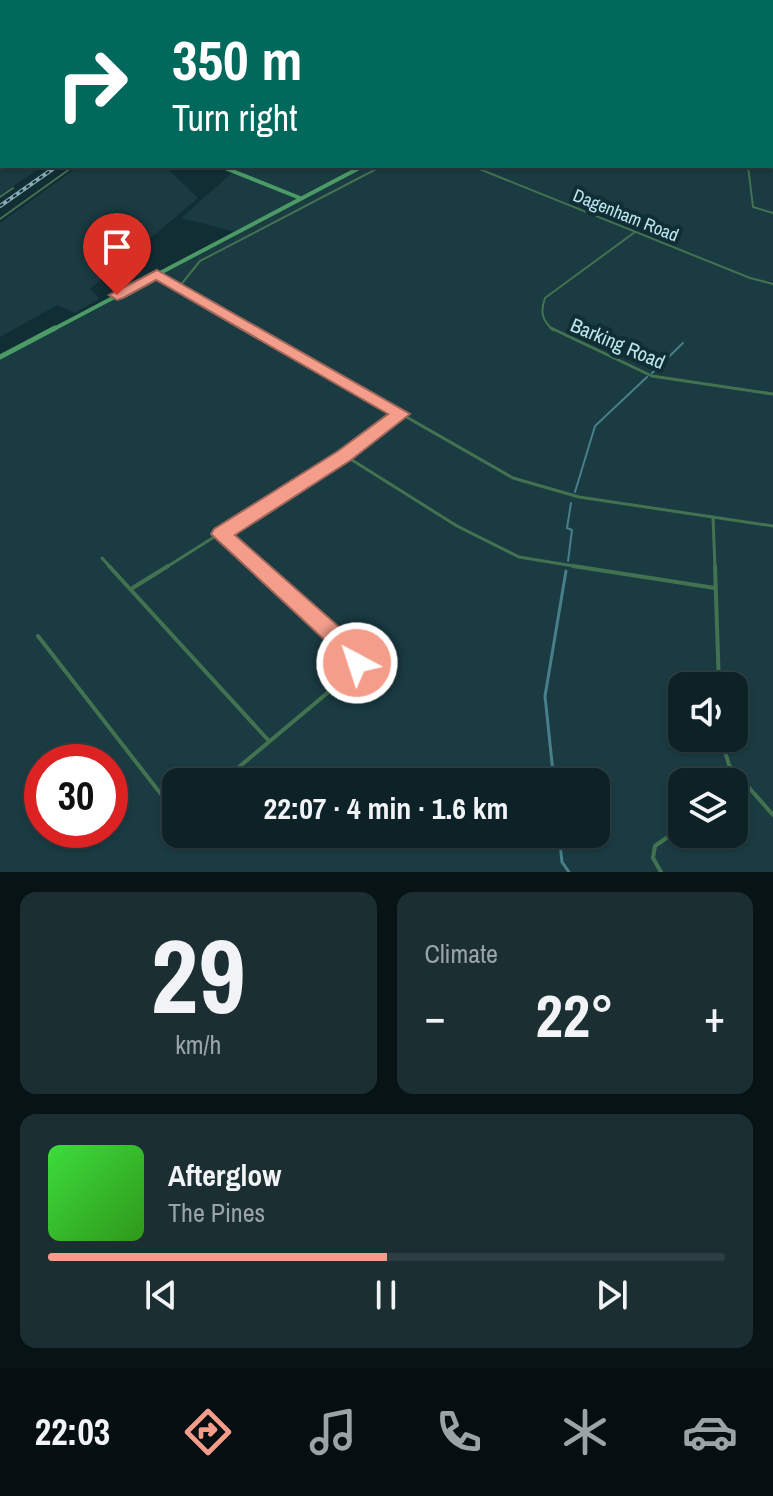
<!DOCTYPE html>
<meta charset="utf-8">
<style>
body{margin:0;font-family:"Archivo Narrow",sans-serif;background:#1b2f33;color:#f1f3f6;height:100vh;display:flex;flex-direction:column;font-size:30px;white-space:nowrap}
*{box-sizing:border-box;margin:0}
p{font-size:26px;color:#9aa4a7}
.icon{flex:none;width:44px;height:44px;fill:none;stroke:currentColor;stroke-width:2;stroke-linecap:round;stroke-linejoin:round}
.map{position:relative;height:872px;overflow:hidden}
.sheet{display:flex;flex-direction:column;gap:20px;padding:20px;background:#071315;flex:1}
.sheet>*{flex:none}
.top-card{position:absolute;left:0px;top:0px;width:774px;height:168px;box-shadow:0 2px 6px #0004,0 0 0 2px #2d3f44;background:#00695c;color:#fff;overflow:hidden}
.fabs{position:absolute;left:668px;top:672px;display:grid;gap:16px}
.fabs a{display:grid;place-items:center;width:80px;height:80px;border-radius:16px;background:#0d2227;box-shadow:0 2px 6px #0004,0 0 0 2px #2d3f44;font-size:40px}
.speed{position:absolute;left:24px;top:744px;display:flex;gap:16px;font-size:40px;font-weight:700;text-align:center}
.speed>*{display:grid;place-content:center;width:104px;height:104px;border-radius:50%;background:#0d2227;box-shadow:0 2px 6px #0004,0 0 0 2px #2d3f44;line-height:1}
.speed .limit{border:12px solid #d22;background:#fff;color:#111}
.pin{position:absolute;display:grid;place-items:center;width:68px;height:68px;color:#fff;margin:-82px -34px;border-radius:50% 50% 50% 0;rotate:-45deg;box-shadow:0 0 8px #0007}
.pin .icon{rotate:45deg}
.me{position:absolute;width:88px;margin:-44px;rotate:320deg;stroke-linejoin:round;filter:drop-shadow(0 0 6px #0008)}
.turn{display:flex;align-items:center;gap:28px;height:168px;padding:0 40px;font-size:36px}
.turn .icon{width:104px;height:104px;stroke-width:2.5}
.turn b{display:block;font-size:56px;line-height:68px}
.big{font-size:60px;font-weight:800;line-height:1.1}
.sheet .tile{flex:1;display:flex;flex-direction:column;justify-content:center;gap:12px;min-width:0;padding:0 28px;border-radius:16px;background:#1b2f33}
.sheet .dial{align-items:center;gap:0}
.dial b{font-size:104px;line-height:1}
.song{display:flex;align-items:center;gap:24px}
.cover{width:96px;height:96px;border-radius:12px;background:linear-gradient(135deg,hsl(120 70% 55%),hsl(110 70% 35%))}
.played{height:8px;border-radius:4px;background:linear-gradient(90deg,#f49d8b 50%,#2d3f44 50%)}
.keys{display:flex;justify-content:space-around;direction:ltr}
.heat{display:flex;justify-content:space-between;align-items:center;font-size:44px;direction:ltr}
.sheet .tiles{flex:1;display:grid;gap:20px;grid-template-columns:1fr 1fr}
.tile:last-child{grid-column:span 2}
.trip{position:absolute;left:162px;top:768px;width:448px;height:80px;border-radius:16px;background:#0d2227;box-shadow:0 2px 6px #0004,0 0 0 2px #2d3f44;font-weight:800;line-height:80px;text-align:center}
.tabs{display:flex;height:128px;justify-content:space-around;align-items:center;background:#050e10;color:#9aa4a7}
.tabs .icon{width:56px;height:56px}
.tabs .selected{color:#f49d8b}
.tabs b{font-size:36px;color:#f1f3f6}
.map>svg:first-child{display:block}
.built{fill:#1a3b42;fill-rule:evenodd}
.lines{fill:none;stroke-linecap:round;stroke-linejoin:round}
.stream-far1{stroke:#477f8a;stroke-width:2}
.stream{stroke:#477f8a;stroke-width:3}
.street-far2{stroke:#437251;stroke-width:2}
.street-far1{stroke:#437251;stroke-width:3}
.street{stroke:#437251;stroke-width:4}
.secondary-far2{stroke:#4c9b66;stroke-width:3}
.secondary-far1{stroke:#4c9b66;stroke-width:4}
.secondary{stroke:#4c9b66;stroke-width:5}
.rail-casing{stroke:#85acb4;stroke-width:4}
.rail{stroke:#112e34;stroke-width:2;stroke-dasharray:4;stroke-linecap:butt}
.route{fill:#f49d8b;stroke:#9f665a;stroke-width:2}
.labels{text-anchor:middle;dominant-baseline:central;stroke-width:8;stroke-linejoin:round;paint-order:stroke}
.far-street-label{font-size:18px;fill:#bce7f0;stroke:#112e34}
.street-label{font-size:20px;fill:#bce7f0;stroke:#112e34}
</style>
<div class="map">
<svg width="773" height="872" viewBox="0 0 773 872">
<rect width="100%" height="100%" fill="#112e34"/>
<path class="built" d="M683,0h90v872h-773v-512l240,-127 -59,-15 59,-52h532v-164h-92zM682,686h52v52h-52zM42,762h68v68h-68zM176,782h420v52h-420zM682,782h52v52h-52z
M0,95l2,71h41l-43,29z
M79,166h86l33,32 -108,91 9,10 -24,14 -18,-8 -57,32v-114z"/>
<g class="lines">
<path class="stream-far1" d="M168,0l46,2
M652,373l31,-30
M575,492l20,-66 52,-49
M568,561l4,-31 -5,-2 4,-25"/>
<path class="stream" d="M554,782l-9,-86 21,-125
M559,834l3,28 7,10"/>
<path class="street-far2" d="M375,0l10,2
M547,0l11,2
M679,0l7,2
M628,2l4,-2
M472,166l278,112 23,6
M748,166l5,41 20,6
M0,197l13,-9
M0,219l74,-53
M157,274l98,56
M179,287l21,-26 182,-95
M553,330c-11,-10 -13,-18 -8,-32l90,-66"/>
<path class="street-far1" d="M251,328l262,150 66,19 194,29
M551,328l101,48 121,18
M344,455l113,71 62,31 67,11
M713,517l2,51
M221,534l37,34
M102,558l9,10
M165,568l179,-113 56,-40"/>
<path class="street" d="M109,566l160,175
M573,566l142,22
M715,566l4,120
M131,589l37,-23
M38,636l126,162 12,8
M721,738l8,27 44,50
M221,782l129,-108 7,-15 -102,-93
M734,795l13,-8
M661,872l-8,-14 2,-12 27,-19"/>
<path class="secondary-far2" d="M674,2l3,-2"/>
<path class="secondary-far1" d="M220,166l80,32
M52,330l311,-164"/>
<path class="secondary" d="M0,357l55,-29"/>
<defs>
<path id="rail" d="M288,2l3,-2
M0,3l5,-3
M0,206l57,-40"/>
</defs>
<use href="#rail" class="rail-casing"/>
<use href="#rail" class="rail"/>
</g>
<path class="route" d="M157,270l253,144 -59,46 -116,75 128,113 5,15 -3,7 -8,2 -8,-2 -4,-11 -134,-125 3,-5 124,-78 50,-37 -232,-134 -33,18 -6,2 -8,-5z"/>
<g class="labels">
<g class="far-street-label">
<text transform="translate(626 215) rotate(22)">Dagenham Road</text>
</g>
<g class="street-label">
<text transform="translate(618 343) rotate(23)">Barking Road</text>
</g>
</g>
</svg>
<div class="fabs">
<a><svg class="icon" aria-label="sound" viewBox="0 0 24 24"><path d="M4 9h4l5-4v14l-5-4H4zM17 9q2 3 0 6"/></svg></a>
<a><svg class="icon" aria-label="layers" viewBox="0 0 24 24"><path d="M12 4l9 5-9 5-9-5zM3 14l9 5 9-5"/></svg></a>
</div>
<div class="speed"><div class="limit">30</div></div>
<div class="pin" style="left:117px;top:295px;background:#d93025"><svg class="icon" aria-label="arrive" viewBox="0 0 24 24"><path d="M6 21V4h12l-3 4 3 4H6"/></svg></div>
<svg class="me" style="left:357px;top:663px" viewBox="-20 -20 40 40"><circle r="17" fill="#f49d8b" stroke="#fff" stroke-width="3"/><path d="M0-11L8 9 0 5-8 9z" fill="#fff"/></svg>
<div class="trip">22:07 · 4 min · 1.6 km</div>
<div class="top-card">
<div class="turn"><svg class="icon" aria-label="right" viewBox="0 0 24 24"><path d="M7 20v-9h11M14 6l5 5-5 5"/></svg><div><b>350 m</b>Turn right</div></div>
</div>
</div>
<section class="sheet">
<div class="tiles">
<div class="tile dial"><b>29</b><p>km/h</p></div>
<div class="tile"><p>Climate</p>
<div class="heat"><a>−</a><b class="big">22°</b><a>+</a></div>
</div>
<div class="tile">
<div class="song"><i class="cover"></i><div><b>Afterglow</b><p>The Pines</p></div></div>
<div class="played"></div>
<div class="keys"><svg class="icon" aria-label="previous" viewBox="0 0 24 24"><path d="M18 5L8 12l10 7zM5 5v14"/></svg><svg class="icon" aria-label="pause" viewBox="0 0 24 24"><path d="M8 5v14M16 5v14"/></svg><svg class="icon" aria-label="next" viewBox="0 0 24 24"><path d="M6 5l10 7-10 7zM19 5v14"/></svg></div>
</div>
</div>
</section>
<nav class="tabs">
<b>22:03</b>
<svg class="icon selected" aria-label="directions" viewBox="0 0 24 24"><path d="M12 3l9 9-9 9-9-9zM9 14v-3h6M13 9l2 2-2 2"/></svg>
<svg class="icon" aria-label="music" viewBox="0 0 24 24"><path d="M9 18V5l10-2v13"/><circle cx="6" cy="18" r="3"/><circle cx="16" cy="16" r="3"/></svg>
<svg class="icon" aria-label="phone" viewBox="0 0 24 24"><path d="M5 4h4l2 5-3 2q2 4 5 5l2-3 5 2v4C11 20 4 13 5 4z"/></svg>
<svg class="icon" aria-label="climate" viewBox="0 0 24 24"><path d="M12 3v18M4 7l16 10M4 17L20 7"/></svg>
<svg class="icon" aria-label="car" viewBox="0 0 24 24"><path d="M5 17H2v-5l4-1 3-4h7l3 4 3 1v5h-3M9 17h6M6 11h13"/><circle cx="7" cy="17" r="2"/><circle cx="17" cy="17" r="2"/></svg>
</nav>
